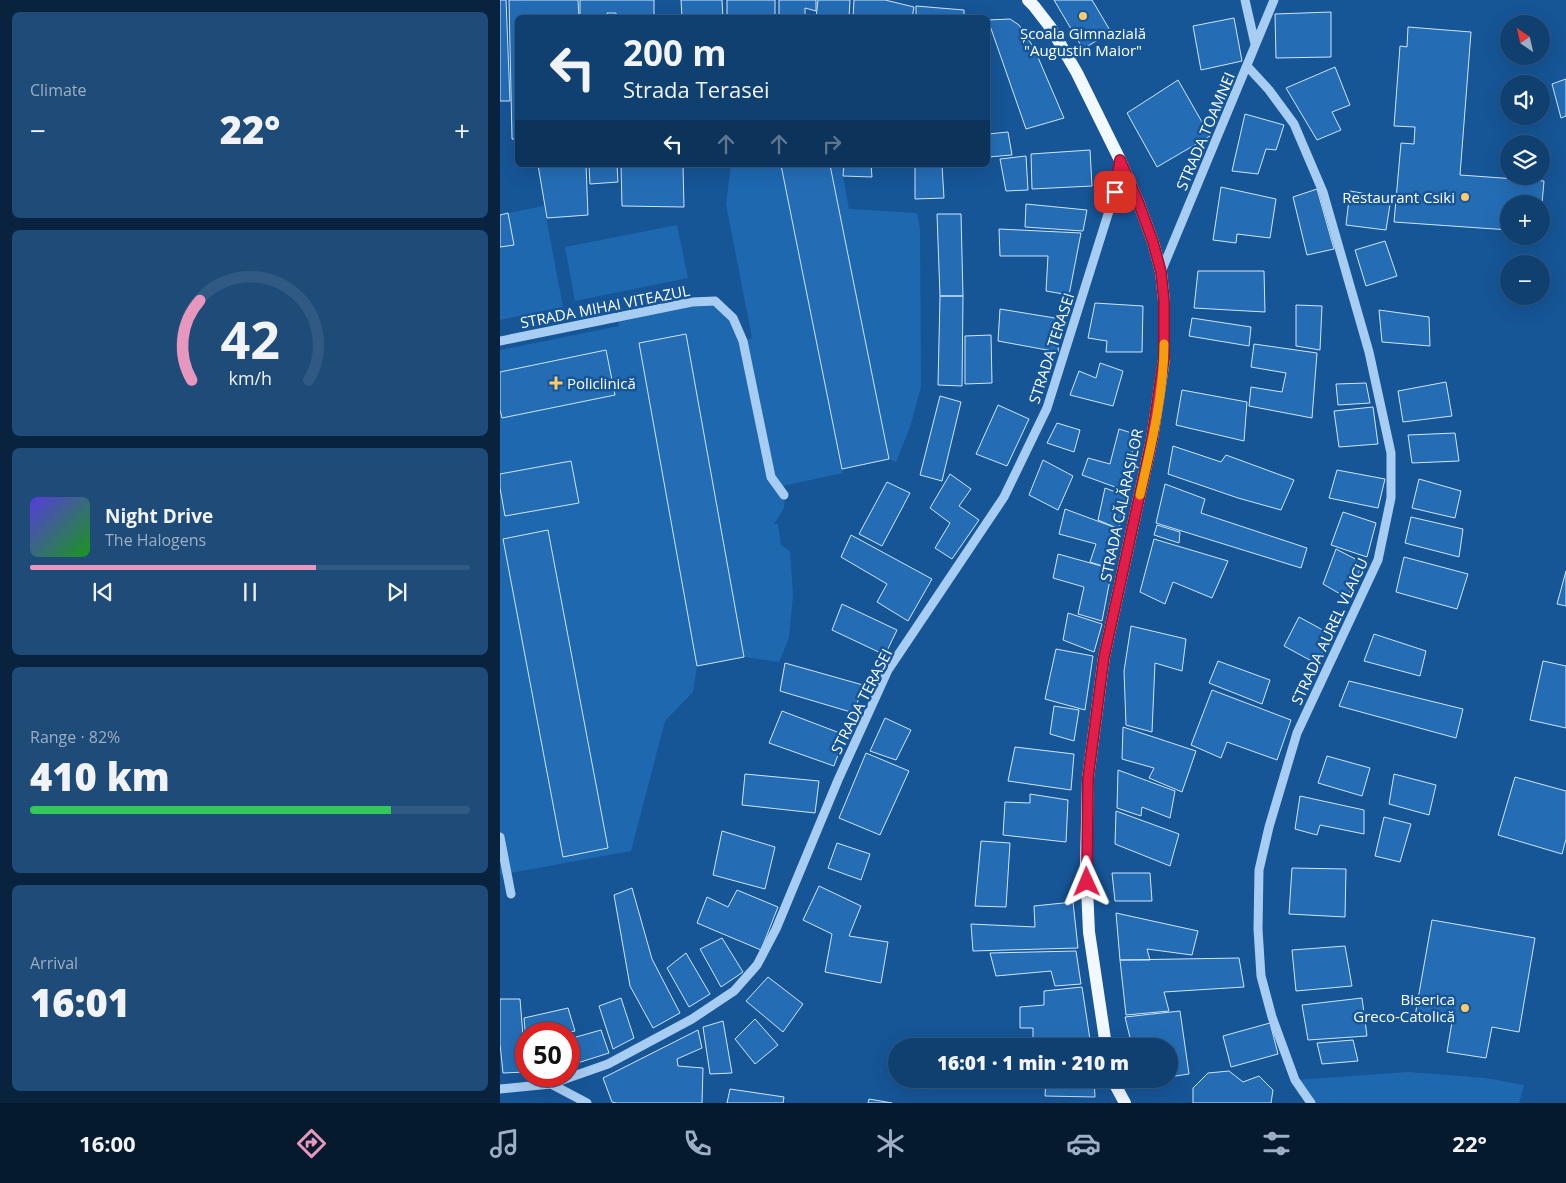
<!DOCTYPE html>
<meta charset="utf-8">
<style>
body{margin:0;font-family:"Open Sans",sans-serif;background:#1e4b78;color:#f1f3f6;height:100vh;display:flex;flex-direction:column;font-size:19px;white-space:nowrap}
*{box-sizing:border-box;margin:0}
p{font-size:16px;color:#9cafc3}
.icon{flex:none;width:28px;height:28px;fill:none;stroke:currentColor;stroke-width:2;stroke-linecap:round;stroke-linejoin:round}
.map{position:relative;flex:1;overflow:hidden}
.details{display:flex;flex-direction:column;gap:12px;padding:12px;background:#09233e;width:500px}
.details>*{flex:none}
.top-card{position:absolute;left:15px;top:15px;width:475px;height:152px;border-radius:8px;box-shadow:0 5px 20px #0002,0 0 0 1px #305983;background:#104070;color:#f1f3f6;overflow:hidden}
.needle{width:32px;rotate:326deg}
.tools{position:absolute;left:1000px;top:15px;display:grid;gap:10px}
.tools a{display:grid;place-items:center;width:50px;height:50px;border-radius:50%;background:#104070;box-shadow:0 5px 20px #0002,0 0 0 1px #305983;font-size:25px}
.speed{position:absolute;left:15px;top:1022px;display:flex;gap:10px;font-size:25px;font-weight:700;text-align:center}
.speed>*{display:grid;place-content:center;width:65px;height:65px;border-radius:50%;background:#104070;box-shadow:0 5px 20px #0002,0 0 0 1px #305983;line-height:1}
.speed .limit{border:8px solid #d22;background:#fff;color:#111}
.pin{position:absolute;display:grid;place-items:center;width:42px;height:42px;color:#fff;margin:-21px;border-radius:10px;box-shadow:0 2px 8px #0006}
.me{position:absolute;width:55px;margin:-28px;rotate:359deg;stroke-linejoin:round;filter:drop-shadow(0 0 4px #0008)}
.turn{display:flex;align-items:center;gap:18px;height:105px;padding:0 25px;font-size:22px}
.turn .icon{width:65px;height:65px;stroke-width:2.5}
.turn b{display:block;font-size:35px;line-height:42px}
.lanes{display:flex;align-items:center;height:48px;padding:0 25px;background:#0003;justify-content:center;gap:25px;direction:ltr}
.lanes .off{opacity:.35}
.big{font-size:38px;font-weight:800;line-height:1.1}
.details .widget{flex:1;display:flex;flex-direction:column;justify-content:center;gap:8px;min-width:0;padding:0 18px;border-radius:8px;background:#1e4b78}
.details .dial{align-items:center;gap:0}
.dial svg{height:130px;overflow:visible;fill:none;stroke:#305983;stroke-width:7;stroke-linecap:round;text-anchor:middle}
.dial text{fill:#f1f3f6;stroke:none}
.song{display:flex;align-items:center;gap:15px}
.cover{width:60px;height:60px;border-radius:8px;background:linear-gradient(135deg,hsl(250 70% 55%),hsl(120 70% 35%))}
.played{height:5px;border-radius:2px;background:linear-gradient(90deg,#e797bd 65%,#305983 65%)}
.keys{display:flex;justify-content:space-around;direction:ltr}
.heat{display:flex;justify-content:space-between;align-items:center;font-size:28px;direction:ltr}
.charge{height:8px;border-radius:4px;background:linear-gradient(90deg,#34c759 82%,#305983 0)}
.trip{position:absolute;left:388px;top:1038px;width:290px;height:50px;border-radius:25px;background:#104070;box-shadow:0 5px 20px #0002,0 0 0 1px #305983;font-weight:800;line-height:50px;text-align:center}
.tabs{display:flex;height:80px;justify-content:space-around;align-items:center;background:#061a2d;color:#9cafc3}
.tabs .icon{width:35px;height:35px}
.tabs .selected{color:#e797bd}
.tabs b{font-size:22px;color:#f1f3f6}
main{display:flex;flex:1;min-height:0}
.map>svg:first-child{display:block}
.green{fill:#1e68b0}
.building{fill:#246db5;stroke:#cfe6fc}
.lines{fill:none;stroke-linecap:round;stroke-linejoin:round}
.minor{stroke:#a8cdf2;stroke-width:9}
.major{stroke:#f2f8ff;stroke-width:12}
.route-casing{stroke:#92132f;stroke-width:12}
.route{stroke:#e11d48;stroke-width:9}
.slow{stroke:#f59e0b;stroke-width:9}
.poi-dot{fill:#ffcb68;stroke:#165596;stroke-width:2}
.labels{text-anchor:middle;dominant-baseline:central;stroke-width:5;stroke-linejoin:round;paint-order:stroke}
.poi-label{font-size:15px;fill:#fff;stroke:#165596;text-anchor:end}
.street-label{font-size:15px;fill:#fff;stroke:#165596}
</style>
<main>
<section class="details">
<div class="widget"><p>Climate</p>
<div class="heat"><a>−</a><b class="big">22°</b><a>+</a></div>
</div>
<div class="widget dial"><svg viewBox="0 0 100 80">
<path d="M14 69A42 42 0 1 1 86 69"/>
<path d="M14 69A42 42 0 0 1 19 20" stroke="#e797bd"/>
<text x="50" y="56" font-size="32" font-weight="700">42</text>
<text x="50" y="72" font-size="11">km/h</text>
</svg></div>
<div class="widget">
<div class="song"><i class="cover"></i><div><b>Night Drive</b><p>The Halogens</p></div></div>
<div class="played"></div>
<div class="keys"><svg class="icon" aria-label="previous" viewBox="0 0 24 24"><path d="M18 5L8 12l10 7zM5 5v14"/></svg><svg class="icon" aria-label="pause" viewBox="0 0 24 24"><path d="M8 5v14M16 5v14"/></svg><svg class="icon" aria-label="next" viewBox="0 0 24 24"><path d="M6 5l10 7-10 7zM19 5v14"/></svg></div>
</div>
<div class="widget"><p>Range · 82%</p><b class="big">410 km</b><div class="charge"></div></div>
<div class="widget"><p>Arrival</p><b class="big">16:01</b></div>
</section>
<div class="map">
<svg width="1066" height="1103" viewBox="0 0 1066 1103">
<rect width="100%" height="100%" fill="#165596"/>
<path class="green" d="M231,165h50l62,308 -65,14c12,16 6,22 -4,37h4l3,21 9,6 3,44 -4,43 -10,24 -35,-5 -47,9 -4,26 -28,29 -34,130 -131,24v-525l119,-24 -1,-9 97,-16 18,17 10,23 9,-3 -26,-134z
M330,165h14l-1,11 6,33 68,4 3,16 1,158 -11,40 -14,35 -7,-3z
M44,206l19,101 -63,13v-73l14,-3 -6,-31z
M177,225l11,53 -113,23 -10,-54z
M908,1072l78,6 38,7 -5,18h-208l-16,-23z"/>
<path class="building" d="M0,0h6l4,101h-10z
M9,0h69l1,18h-61v121h-6z
M80,0h74v18h-38v-5h-9l1,5h-28z
M181,0h41l1,18h-41z
M227,0h48v18h-48z
M279,0h37v11l-11,-3v10h-26z
M318,0h32l-1,18h-33z
M354,0h31l29,7 -2,11h-59z
M554,0h38l19,32 -28,17z
M416,6l48,4v8h-48z
M831,12v45l-55,1 -1,-44z
M734,18l8,43 -41,9 -8,-44z
M510,19l9,6 15,23 30,70 -38,11 -38,-109z
M908,27l63,5 -11,143 84,6 -3,34v-11h-32v26l-115,-8 7,-79 13,1 1,-17 -21,-1 6,-80 7,1z
M835,67l15,38 -18,7 9,18 -24,10 -31,-52z
M1066,79v37l-5,2 -9,-34z
M678,80l32,56 -53,31 -30,-54z
M745,114l39,11 -8,25 -10,-1 -8,25 -26,-3z
M508,132l4,23 -24,2v-23z
M590,150l2,36 -60,3 -1,-35z
M526,156l2,34 -22,1 -6,-32z
M38,165h48l2,50 -41,3z
M89,165h28l1,17 -28,2z
M121,165h62l1,42 -62,-1z
M281,165h49l59,294 -47,10z
M344,165h27l1,12 -29,-1z
M415,165h27l2,33 -29,1z
M721,187l55,12 -6,39 -33,-4 -1,9 -23,-3z
M817,189l17,60 -27,6 -14,-58z
M850,191l41,7 -5,32 -40,-5z
M526,204l61,6 -4,21 -58,-4z
M8,213l6,32 -14,2v-32z
M437,214h24l2,82h-23z
M499,229l82,4 -12,62 -23,-4 2,-35h-48z
M885,241l12,35 -31,10 -11,-36z
M698,271h66l1,41 -71,-4z
M440,296h23l-1,90 -24,-1z
M595,303l48,3 -1,46h-36l1,-11 -19,-3z
M796,305l26,1 -2,44 -24,-4z
M500,309l61,10 -3,33 -60,-11z
M879,310l50,7 1,29 -48,-4z
M692,318l59,9 -2,19 -60,-10z
M186,334l58,323 -47,9 -58,-323z
M491,335l1,48 -27,1v-48z
M754,344l63,9 -5,65 -63,-12 2,-19 31,5 4,-19 -35,-6z
M106,350l9,45 -113,23 -2,-8v-38z
M600,363l23,8 -10,35 -43,-11 9,-24 17,7z
M946,382l6,34 -49,6 -5,-31z
M866,383l4,20 -32,2 -2,-21z
M682,390l65,12 -3,39 -68,-16z
M440,396l21,6 -19,79 -22,-6z
M498,405l31,14 -22,47 -31,-12z
M873,407l5,37 -39,3 -5,-36z
M557,423l23,7 -6,22 -27,-9z
M619,429l16,5 -9,57 -44,-16 6,-17 22,6z
M955,433l4,28 -47,2 -4,-28z
M673,446l48,16 5,-7 68,25 -13,30 -43,-12 -70,-24z
M543,460l30,16 -15,34 -29,-15z
M71,461l8,42 -74,13 -5,-28v-14z
M837,470l48,9 -7,29 -49,-10z
M450,474l21,15 -12,17 20,14 -27,39 -17,-11 15,-25 -20,-15z
M919,479l42,12 -6,27 -43,-10z
M387,482l23,11 -28,53 -23,-12z
M665,484l40,15 -4,14 106,35 -6,20 -145,-45z
M605,488l21,8 -7,33 -21,-9z
M565,509l54,20 -7,40 -22,-7 6,-18 -37,-10z
M843,512l33,11 -9,34 -36,-12z
M911,517l52,12 -4,28 -54,-14z
M657,525l23,7 -1,11 -25,-8z
M48,530l60,318 -45,9 -60,-318z
M351,535l81,44 -24,42 -31,-19 10,-18 -46,-27z
M654,539l74,22 -16,37 -39,-16 -8,22 -25,-12z
M836,549l27,14 -16,35 -24,-14z
M558,554l54,15 -10,52 -24,-7 6,-27 -31,-9z
M904,557l64,17 -11,35 -61,-17z
M1066,571v35l-9,-2z
M342,604l55,26 -12,25 -53,-25z
M568,613l34,11 -8,28 -31,-12z
M799,617l33,18 -15,29 -33,-18z
M631,626l55,13 -4,32 -27,-8 -3,69 -26,-7 -2,-54z
M874,634l52,17 -6,25 -56,-15z
M556,649l37,7 -8,54 -40,-11z
M718,661l52,19 -8,24 -53,-21z
M1043,661l23,5v62l-36,-8z
M285,663l78,22 -9,28 -74,-22z
M849,681l114,28 -7,29 -117,-32z
M712,690l79,30 -14,40 -50,-18 -6,16 -30,-13z
M554,706l25,4 -5,31 -24,-7z
M282,711l63,24 -11,31 -65,-23z
M385,718l26,12 -15,30 -26,-9z
M623,727l73,24 -14,41 -33,-14 5,-10 -32,-9z
M515,747l59,7 -3,36 -63,-9z
M366,753l43,18 -29,64 -41,-17z
M827,756l43,12 -8,28 -44,-13z
M618,770l57,21 -5,27 -28,-11 -1,9 -24,-8z
M245,774l74,7 -4,32 -73,-8z
M894,774l42,11 -7,30 -40,-11z
M1015,777l51,14v48l-4,15 -64,-19z
M530,794l38,6 -2,42 -63,-7 2,-33 25,1z
M800,796l64,14v24l-44,-9 -3,10 -22,-6z
M616,811l63,23 -9,32 -55,-22z
M884,817l27,7 -11,38 -25,-6z
M222,831l53,16 -10,42 -52,-14z
M481,841l29,2 -4,64 -31,-1z
M337,843l33,11 -9,26 -33,-12z
M792,868l54,1 -1,48 -56,-3z
M612,873h38l2,28h-37z
M319,886l42,20 -12,30 39,6 -7,41 -56,-11 7,-38 -29,-14z
M132,888l20,71 28,54 -27,15 -23,-42 -16,-91z
M237,890l41,17 -17,43 -64,-27 10,-26 21,10z
M573,902l5,46 -105,3 -2,-27 64,3 -1,-21z
M616,913l82,18 -6,24 -45,-6 3,11h-30z
M932,920l103,18 -16,94 -27,-5 -6,31 -39,-6 5,-30 -37,-6z
M222,938l21,34 -22,15 -21,-38z
M845,946l7,40 -56,5 -4,-41z
M576,951l5,33 -26,2 -4,-15 -55,5 -6,-23z
M186,953l24,41 -21,13 -22,-39z
M739,958l5,29 -80,5 5,19 -43,4 -6,-55z
M268,977l35,27 -20,28 -37,-31z
M582,987l9,59h-58v-18h-13v-21l24,-2v-14z
M121,998l13,40 -21,11 -14,-43z
M862,998l5,38 -59,4 -6,-35z
M0,999h20l6,73 -23,1 -3,-29z
M68,1008l7,23 -18,3h-31v7l-2,-23z
M680,1011l9,63 -20,3v-31h-37l-7,-29z
M255,1019l23,26 -23,19 -20,-25z
M223,1021l9,52 -22,1 -7,-47z
M770,1023l8,31 -47,13 -8,-31z
M101,1030l8,23 -38,12 -2,-8v-18z
M198,1030l4,18 -25,11 1,7 25,2 -1,35h-86l-4,-1 -9,-24z
M853,1040l5,21 -36,3 -5,-21z
M729,1071l14,11 16,-6 14,14 -2,13h-78v-15l15,-15z
M546,1079h48l1,18 -50,-1z
M230,1089l54,8 -1,6h-56z
M369,1099l23,4h-24z"/>
<g class="lines">
<path class="minor" d="M745,0l10,44
M747,66l22,24 25,34 29,68 46,160 22,101v45l-13,62 -81,173 -28,94 -10,43 -1,59 3,47 11,41 23,63 16,23
M661,272l113,-272
M0,341l192,-39 23,-1 18,17 10,23 28,136 13,18
M0,837l11,57
M51,1084l36,19
M0,1089l51,-5 57,-20 84,-45 42,-28 23,-26 19,-36 62,-149 50,-110 116,-173 43,-89 68,-216 4,-31"/>
<path class="major" d="M528,0l6,6 17,22 26,45 43,87 19,44 14,38 8,30 3,29v58l-12,80 -48,218 -16,121 -2,88 3,66 17,114
M612,1079l13,24"/>
</g>
<g class="lines">
<defs>
<path id="route" d="M587,882l1,-104 16,-121 48,-218 12,-81v-57l-3,-29 -8,-30 -14,-38 -19,-44 -5,32"/>
</defs>
<use href="#route" class="route-casing"/>
<use href="#route" class="route"/>
<path class="slow" d="M640,495c11,-48 24,-102 24,-151"/>
</g>
<g class="poi-dot">
<circle cx="583" cy="16" r="5"/>
<circle cx="965" cy="197" r="5"/>
<path d="M53.5 375.5h5v5h5v5h-5v5h-5v-5h-5v-5h5z"/>
<circle cx="965" cy="1008" r="5"/>
</g>
<g class="labels">
<g class="poi-label">
<text x="583" y="33" text-anchor="middle">Școala Gimnazială<tspan x="583" dy="17">"Augustin Maior"</tspan></text>
<text x="955" y="197">Restaurant Csiki</text>
<text x="67" y="383" text-anchor="start">Policlinică</text>
<text x="955" y="999">Biserica<tspan x="955" dy="17">Greco-Catolică</tspan></text>
</g>
<g class="street-label">
<text transform="translate(705 131) rotate(-67)">STRADA TOAMNEI</text>
<text transform="translate(105 306) rotate(-11)">STRADA MIHAI VITEAZUL</text>
<text transform="translate(551 348) rotate(-72)">STRADA TERASEI</text>
<text transform="translate(621 505) rotate(-78)">STRADA CĂLĂRAȘILOR</text>
<text transform="translate(829 631) rotate(-65)">STRADA AUREL VLAICU</text>
<text transform="translate(361 701) rotate(-63)">STRADA TERASEI</text>
</g>
</g>
</svg>
<div class="tools">
<a><svg class="needle" viewBox="-14 -14 28 28"><path d="M0-13l5 13h-10z" fill="#e53935"/><path d="M0 13l5-13h-10z" fill="#9cafc3"/></svg></a>
<a><svg class="icon" aria-label="sound" viewBox="0 0 24 24"><path d="M4 9h4l5-4v14l-5-4H4zM17 9q2 3 0 6"/></svg></a>
<a><svg class="icon" aria-label="layers" viewBox="0 0 24 24"><path d="M12 4l9 5-9 5-9-5zM3 14l9 5 9-5"/></svg></a>
<a>+</a>
<a>−</a>
</div>
<div class="speed"><div class="limit">50</div></div>
<div class="pin" style="left:615px;top:192px;background:#d93025"><svg class="icon" aria-label="arrive" viewBox="0 0 24 24"><path d="M6 21V4h12l-3 4 3 4H6"/></svg></div>
<svg class="me" style="left:587px;top:882px" viewBox="-20 -20 40 40"><path d="M0-17L14 15 0 8-14 15z" fill="#e11d48" stroke="#fff" stroke-width="4"/></svg>
<div class="trip">16:01 · 1 min · 210 m</div>
<div class="top-card">
<div class="turn"><svg class="icon" aria-label="left" viewBox="0 0 24 24"><path d="M17 20v-9H6M10 6l-5 5 5 5"/></svg><div><b>200 m</b>Strada Terasei</div></div>
<div class="lanes"><svg class="icon" aria-label="left" viewBox="0 0 24 24"><path d="M17 20v-9H6M10 6l-5 5 5 5"/></svg><svg class="icon off" aria-label="ahead" viewBox="0 0 24 24"><path d="M12 20V5M6 11l6-6 6 6"/></svg><svg class="icon off" aria-label="ahead" viewBox="0 0 24 24"><path d="M12 20V5M6 11l6-6 6 6"/></svg><svg class="icon off" aria-label="right" viewBox="0 0 24 24"><path d="M7 20v-9h11M14 6l5 5-5 5"/></svg></div>
</div>
</div>
</main>
<nav class="tabs">
<b>16:00</b>
<svg class="icon selected" aria-label="directions" viewBox="0 0 24 24"><path d="M12 3l9 9-9 9-9-9zM9 14v-3h6M13 9l2 2-2 2"/></svg>
<svg class="icon" aria-label="music" viewBox="0 0 24 24"><path d="M9 18V5l10-2v13"/><circle cx="6" cy="18" r="3"/><circle cx="16" cy="16" r="3"/></svg>
<svg class="icon" aria-label="phone" viewBox="0 0 24 24"><path d="M5 4h4l2 5-3 2q2 4 5 5l2-3 5 2v4C11 20 4 13 5 4z"/></svg>
<svg class="icon" aria-label="climate" viewBox="0 0 24 24"><path d="M12 3v18M4 7l16 10M4 17L20 7"/></svg>
<svg class="icon" aria-label="car" viewBox="0 0 24 24"><path d="M5 17H2v-5l4-1 3-4h7l3 4 3 1v5h-3M9 17h6M6 11h13"/><circle cx="7" cy="17" r="2"/><circle cx="17" cy="17" r="2"/></svg>
<svg class="icon" aria-label="filters" viewBox="0 0 24 24"><path d="M4 7h16M4 17h16"/><circle cx="9" cy="7" r="2"/><circle cx="15" cy="17" r="2"/></svg>
<b>22°</b>
</nav>
